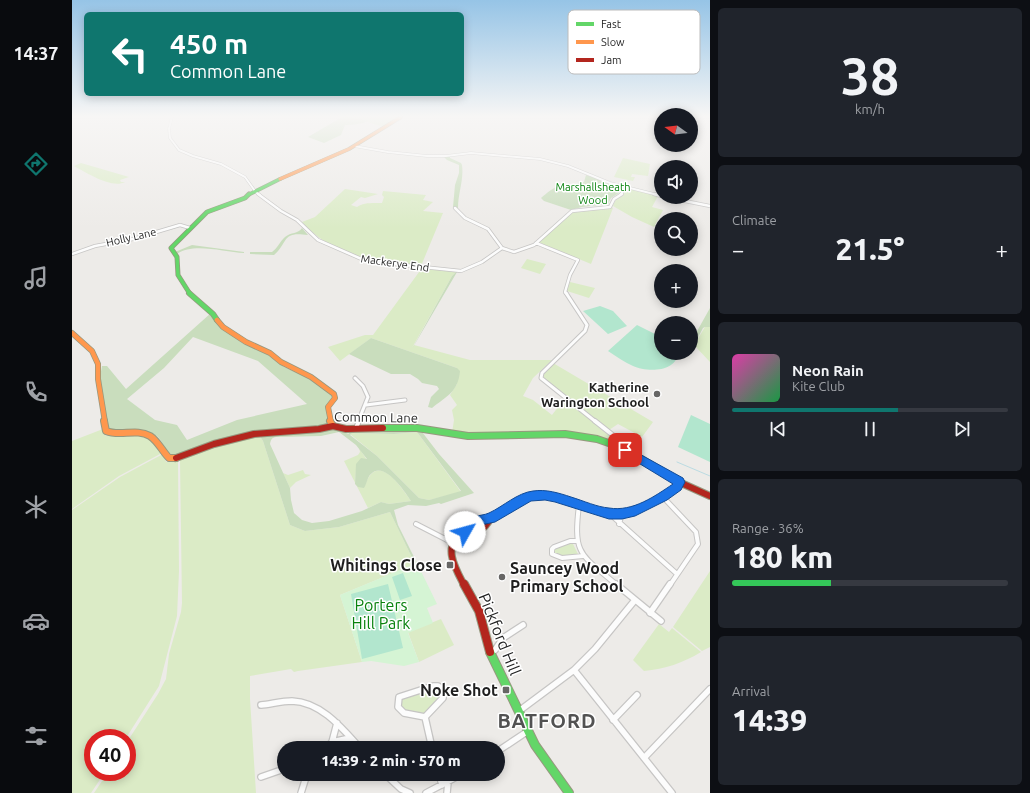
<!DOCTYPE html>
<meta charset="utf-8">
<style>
body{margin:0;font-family:Ubuntu,sans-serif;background:#20242c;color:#f1f3f6;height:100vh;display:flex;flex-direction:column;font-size:15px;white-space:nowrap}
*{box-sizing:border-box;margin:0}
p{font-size:13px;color:#9ea1a6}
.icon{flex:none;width:22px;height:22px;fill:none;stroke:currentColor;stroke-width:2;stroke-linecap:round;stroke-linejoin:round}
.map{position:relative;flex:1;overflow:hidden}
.sheet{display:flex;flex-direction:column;gap:8px;padding:8px;background:#0d0f14;width:320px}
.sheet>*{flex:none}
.banner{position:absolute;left:12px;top:12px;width:380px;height:84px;border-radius:6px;box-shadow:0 2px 10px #0003;background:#0f766e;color:#fff;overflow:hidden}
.needle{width:26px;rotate:285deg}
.tools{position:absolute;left:582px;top:108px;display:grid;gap:8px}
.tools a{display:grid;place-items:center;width:44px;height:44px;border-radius:50%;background:#171b24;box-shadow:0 2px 10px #0003;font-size:20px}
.speed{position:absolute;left:12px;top:729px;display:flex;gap:8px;font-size:20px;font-weight:700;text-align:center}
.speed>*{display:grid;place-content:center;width:52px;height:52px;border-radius:50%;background:#171b24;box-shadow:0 2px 10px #0003;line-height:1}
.speed .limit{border:6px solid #d22;background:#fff;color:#111}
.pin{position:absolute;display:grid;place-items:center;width:34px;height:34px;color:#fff;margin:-17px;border-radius:8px;box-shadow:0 2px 6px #0006}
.me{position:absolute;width:44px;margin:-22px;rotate:52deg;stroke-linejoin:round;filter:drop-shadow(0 0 3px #0008)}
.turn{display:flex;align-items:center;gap:14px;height:84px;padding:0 20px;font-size:18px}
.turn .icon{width:52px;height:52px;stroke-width:2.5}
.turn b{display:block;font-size:28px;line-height:34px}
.big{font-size:30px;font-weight:800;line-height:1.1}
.sheet .tile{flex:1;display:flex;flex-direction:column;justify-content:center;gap:6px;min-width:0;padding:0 14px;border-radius:6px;background:#20242c}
.sheet .dial{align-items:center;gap:0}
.dial b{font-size:52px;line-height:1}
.song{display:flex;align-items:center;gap:12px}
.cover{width:48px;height:48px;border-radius:6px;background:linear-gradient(135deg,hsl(320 70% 55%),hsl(140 70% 35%))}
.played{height:4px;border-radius:2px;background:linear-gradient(90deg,#0f766e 60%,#363941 60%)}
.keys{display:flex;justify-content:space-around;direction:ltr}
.heat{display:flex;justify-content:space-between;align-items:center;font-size:22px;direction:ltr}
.charge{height:6px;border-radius:3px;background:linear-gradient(90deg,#34c759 36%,#363941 0)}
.trip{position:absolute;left:205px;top:741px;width:228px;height:40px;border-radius:20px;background:#171b24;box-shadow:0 2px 10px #0003;font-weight:800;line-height:40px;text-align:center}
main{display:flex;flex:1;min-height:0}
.tabs{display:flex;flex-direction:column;width:72px;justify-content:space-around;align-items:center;background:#090b0e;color:#9ea1a6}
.tabs .icon{width:28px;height:28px}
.tabs .selected{color:#0f766e}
.tabs b{font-size:18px;color:#f1f3f6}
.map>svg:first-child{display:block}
.grass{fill:#dbebc6}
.forest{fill:#c9ddbd;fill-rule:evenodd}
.park{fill:#d5f4d4}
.pitch{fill:#b2e6ce}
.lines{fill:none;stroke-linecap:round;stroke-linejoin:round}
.stream{stroke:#bbdbe2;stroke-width:1}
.street-far4-casing{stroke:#c6c5c4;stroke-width:3}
.street-far3-casing{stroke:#c6c5c4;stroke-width:4}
.street-far2-casing{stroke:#c6c5c4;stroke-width:5}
.street-far1-casing{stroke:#c6c5c4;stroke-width:6}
.street-casing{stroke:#c6c5c4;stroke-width:8}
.fast-far4-casing{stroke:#97987f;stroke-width:4}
.fast-far3-casing{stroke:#97987f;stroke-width:5}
.fast-far2-casing{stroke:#97987f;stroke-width:6}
.fast-far1-casing{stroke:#97987f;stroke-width:8}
.fast-casing{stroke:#97987f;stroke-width:10}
.slow-far2-casing{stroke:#97987f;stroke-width:4}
.slow-far1-casing{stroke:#97987f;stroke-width:6}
.slow-casing{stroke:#97987f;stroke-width:8}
.jam-far1-casing{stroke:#97987f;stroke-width:8}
.jam-casing{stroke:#97987f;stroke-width:10}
.street-far4{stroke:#fcfcfc;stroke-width:2}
.street-far3{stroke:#fcfcfc;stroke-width:2.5}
.street-far2{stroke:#fcfcfc;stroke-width:3}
.street-far1{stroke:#fcfcfc;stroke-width:4}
.street{stroke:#fcfcfc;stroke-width:5.5}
.fast-far4{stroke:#63d668;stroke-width:3}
.fast-far3{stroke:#63d668;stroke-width:3.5}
.fast-far2{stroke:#63d668;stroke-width:4.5}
.fast-far1{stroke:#63d668;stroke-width:6}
.fast{stroke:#63d668;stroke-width:8}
.slow-far2{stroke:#ff974d;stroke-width:3}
.slow-far1{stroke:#ff974d;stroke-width:4.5}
.slow{stroke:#ff974d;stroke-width:6}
.jam-far1{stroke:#b3261e;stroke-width:6}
.jam{stroke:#b3261e;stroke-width:8}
.route{fill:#1a73e8;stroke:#114b97}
.poi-dot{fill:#676665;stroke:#fff;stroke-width:1.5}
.labels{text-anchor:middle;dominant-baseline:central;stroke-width:3;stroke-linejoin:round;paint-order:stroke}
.far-park-label{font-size:11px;fill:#09820e;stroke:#fff}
.far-street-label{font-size:11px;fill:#1f1f1f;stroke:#fff}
.poi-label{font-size:13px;font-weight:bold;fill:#1f1f1f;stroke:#fff;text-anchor:end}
.street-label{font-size:13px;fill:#1f1f1f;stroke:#fff}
.near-poi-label{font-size:16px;font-weight:bold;fill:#1f1f1f;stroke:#fff;text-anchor:end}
.near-park-label{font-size:16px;fill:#09820e;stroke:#fff}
.near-street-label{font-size:16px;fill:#1f1f1f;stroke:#fff}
.near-district-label{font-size:20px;font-weight:bold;letter-spacing:1px;fill:#525252;stroke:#fff}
.key{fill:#fff;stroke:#bcbcbc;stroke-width:1}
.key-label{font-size:11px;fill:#1f1f1f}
</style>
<main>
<nav class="tabs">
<b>14:37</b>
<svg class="icon selected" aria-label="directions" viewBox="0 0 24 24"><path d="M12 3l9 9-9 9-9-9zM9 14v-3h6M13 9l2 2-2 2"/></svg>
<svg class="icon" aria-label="music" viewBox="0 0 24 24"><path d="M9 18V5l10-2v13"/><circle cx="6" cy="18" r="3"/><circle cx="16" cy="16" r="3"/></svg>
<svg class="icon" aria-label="phone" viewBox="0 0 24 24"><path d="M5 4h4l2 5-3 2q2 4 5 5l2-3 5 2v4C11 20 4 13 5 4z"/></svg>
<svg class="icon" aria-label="climate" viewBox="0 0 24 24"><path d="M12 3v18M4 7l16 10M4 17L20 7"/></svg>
<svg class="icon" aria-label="car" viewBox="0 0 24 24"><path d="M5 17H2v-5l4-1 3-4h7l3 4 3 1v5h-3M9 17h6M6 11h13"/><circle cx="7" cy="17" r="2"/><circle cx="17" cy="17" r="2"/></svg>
<svg class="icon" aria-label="filters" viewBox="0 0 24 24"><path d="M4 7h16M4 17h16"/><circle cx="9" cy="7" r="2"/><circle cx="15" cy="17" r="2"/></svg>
</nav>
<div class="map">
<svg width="638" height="793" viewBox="0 0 638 793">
<rect width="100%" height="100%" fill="#edebe8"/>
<path class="grass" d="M280,117h48l-16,10z
M551,158l27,6 -2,12 -16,-2 -1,3h4l-2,4 -19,-4z
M9,163l48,14 -9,3 1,2h4c-13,7 -38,-9 -51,-16z
M553,187l33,9 -6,11 11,3 -9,17 -22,-10 -19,-11c2,-8 9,-11 12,-19z
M273,189l33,5 -13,4 -4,-1 -10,8 6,2c6,-5 17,-4 25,-4l2,-6 -2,-2 1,-4 43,4 -3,5 10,2 -10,9 20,2 -22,53c-17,-1 -39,-1 -56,-6 -23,-6 -47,-20 -63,-38l13,-5z
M539,207l2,1 -22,56 -53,-22 33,-30z
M455,259l19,5 -6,10 -19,-6z
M350,268l34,4 -4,4 -40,72 2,-3 56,15h82l-19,18 -10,18 10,4 19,15 13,-17 55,47 -28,-8 -140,-4 2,-13 -2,-10 5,-5 -7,-10 7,-11v-16l-86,-30 -31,23 -12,-14 37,-12h8z
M498,282l25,6 -6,10 -22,-7z
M633,327h5v35l-16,-17z
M481,363l100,59 -11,15 -24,-13 -9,6 -66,-51 1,-7z
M31,429v4l3,3 24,-4 20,6 12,15 -43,23 -47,33v-68z
M345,432l44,60 -32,8 -10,-2 -42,-42 -27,-22 2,-1 42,1z
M187,435l4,6 27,84 15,6 34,-4 51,-15 25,52 -75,31 22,67 -64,9 -4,1 -3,-3 -41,7v23l6,94h-162l14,-21h19v-30l31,-48 8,-15 3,-25 12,-42 1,-9 -2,-143 30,-13z
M287,448l8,12 -11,10 -1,14 10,1c13,-34 35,1 46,16l-22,3 -8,-2 -13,6 -24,-47 14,-6 2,-3z
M91,454l3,8 12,-1 1,110 -2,45 -18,70 -33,52h-33v34h12l-14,21h-19v-283l48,-33z
M231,470l2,4 6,1 -15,7 -6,6 -7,-15 5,2z
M499,543l2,1 5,10 -20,3 -3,-1 -2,-5 2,-2z
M638,571v76l-8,4 -29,-24z
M369,619l13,26 -35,17 -11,-30z
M587,624l10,8 3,-4 29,24c-18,11 -36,17 -57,19l-11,-11z
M364,687l4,4 1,6 -17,18 -18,-3 -6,-3 1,-10z"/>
<path class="forest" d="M270,117h10l15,4c-3,3 -17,4 -22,4l-4,10 -17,8 -16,-6z
M378,156v2l11,5 1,2c2,15 -4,28 -4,43l-5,-1 2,-22 4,-12v-8l-12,-5 -3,-3z
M514,175l35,12 -2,6 -8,5 -3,6 -26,3 -11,3 -27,-9 -3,-3c6,-5 12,-11 20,-12 8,-2 15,-1 23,-4z
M230,228l6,7c-27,-4 -19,7 -34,20l-24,-1v-2h22c6,-4 8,-11 13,-15 6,-5 13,-3 17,-9z
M120,245l52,7v1c-20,-1 -51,-11 -67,1l-2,-2z
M384,272h1l-45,77 40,-73z
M638,308v19h-5l-2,1 -9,17 -3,-3z
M139,313l5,9 7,7 21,15 25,11 15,12 27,12 22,17 -7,10 4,16 -8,4 -54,4 -34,6 -57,20 -9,-3c-3,-5 -6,-12 -10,-16 -8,-9 -37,-4 -49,-7l-2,-3 -7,-50 2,-11h5l19,23zM121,337l65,24 49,43 -70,16 -50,20 -10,-15 -22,-5 -28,-21 37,-31z
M299,338l86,30 3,3c-2,21 -13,25 -28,37l-4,-1 3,-10 8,-8 -2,-3 -15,-3 -4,-4 -8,-5h-19l-42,-20z
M347,428l20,26 35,39 -33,11 -2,-1 -13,3 -18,-1 -14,5 4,15 19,38 -2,1 -25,-52 -51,15 -34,4 -15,-6 -27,-84 -4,-6 46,-2 30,-4 14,5 -3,-5zM267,432l17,13 11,14 -6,-1 -5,6 -1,20 3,3 6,1c3,-4 3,-11 7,-14 13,-14 34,18 40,27l-22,3 -8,-2 -19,9 -33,10 -17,2 -10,-3 -8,-7 -3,-13 -1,-12 -20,-44c1,-6 3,-7 8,-7l43,-1zM345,432l3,4 41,55 -32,9 -10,-2 -42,-42 -27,-21 2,-2 42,1z"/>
<path class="park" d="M345,563l20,41 -10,4 6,15 -25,10 11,29 -15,4 -33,-5 -9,1 -22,-67z"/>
<path class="pitch" d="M528,306l13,5 14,15 -19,8 -25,-23z
M565,325l24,12v16h17c-2,20 -32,19 -45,13 -9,-4 -17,-10 -25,-15z
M619,415l19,9v38l-32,-15z
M331,573l9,23 -12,4 -8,-23z
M316,584l15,64 -41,11 -11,-65z"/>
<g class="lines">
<path class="stream" d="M605,462l33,14"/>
<defs>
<path id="street-far4" d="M100,117l-3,12 1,9 9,12 14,6 28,8 24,13 10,14
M282,146l34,6 39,4h19l25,-3 69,6 28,7 42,17 48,12
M182,191l6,4
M548,195l6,-8"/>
<path id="street-far3" d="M186,194l23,17 16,9 21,20 48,21 95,10 21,-9 20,-14
M582,194l7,2
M593,197l45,9
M383,208l10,10 23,11 14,19 12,4 20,-7 38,-34 38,-4 4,-8 8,-5
M464,243l42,17 -8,15 -5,17 2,2
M0,254l23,-8 38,-7 47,-14 10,3"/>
<path id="street-far2" d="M494,293l21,32 -2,6 -43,42 -1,5 55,44
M283,378l8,8 5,11 -10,25
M294,405l39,-5"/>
<path id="street-far1" d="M523,421l24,19 3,7
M284,428l3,-7
M591,497l33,35 2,12 -28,41
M507,505c-6,50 1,49 38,80
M538,514l67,60
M344,524l37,19
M547,524l3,-10
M397,530l8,-7 15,-6 32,-18 13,-4 15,1 51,16 23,1 14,-4 27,-14 9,-7 3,-6
M504,541h-6l-16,6 -2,2v5l10,4 21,-2"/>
<path id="street" d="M544,584l45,37
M578,613l20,-29
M419,652l4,-2 8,-12 20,-13
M502,670l98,123
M361,686h5l4,3 1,9 -18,19 -21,-4 -6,-6 1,-10z
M189,705c10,-1 21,-4 31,-4 29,1 50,27 68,47
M447,711l55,-41 21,-21 40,-49
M353,717l7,31
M541,720l24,-25
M260,742l5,-19
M254,748l6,-6 18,-4
M426,751l30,-20
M572,758l66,-69
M313,774l16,15 9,4
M367,774l3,11
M189,777l23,-8
M229,793l6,-19
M354,793l36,-19
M375,793l1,-11"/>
<path id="fast-far4" d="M176,195l32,-16"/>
<path id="fast-far3" d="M118,294l-12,-19 -1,-18 -6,-9 36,-36 38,-14 4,-4"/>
<path id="fast-far2" d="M117,293l24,21 4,6"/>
<path id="fast-far1" d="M311,428h34l51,8 97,-2 32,5 26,9 35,21"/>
<path id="fast" d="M418,652l45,93 34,48"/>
<path id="slow-far2" d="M208,179l69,-30 52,-32"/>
<path id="slow-far1" d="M145,320l6,7 23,15 24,11 11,9 30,15 23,17 1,4 -7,9 3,15
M0,333l20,18 6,13v15l7,43"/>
<path id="slow" d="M32,421l2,10c14,6 30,-3 44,5 8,5 12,15 19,22h7
M258,421l3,5"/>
<path id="jam-far1" d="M104,458l38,-14 40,-10 65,-5 14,-3 13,3 37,-1
M586,469l21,13 31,14
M392,585c-9,-17 -23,-41 0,-52 6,-3 14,-2 19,-5 3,-2 6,-7 8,-10"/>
<path id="jam" d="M392,584l15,27 11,41"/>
</defs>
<use href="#street-far4" class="street-far4-casing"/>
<use href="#street-far3" class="street-far3-casing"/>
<use href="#street-far2" class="street-far2-casing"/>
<use href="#street-far1" class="street-far1-casing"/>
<use href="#street" class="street-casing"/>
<use href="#fast-far4" class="fast-far4-casing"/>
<use href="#fast-far3" class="fast-far3-casing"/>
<use href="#fast-far2" class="fast-far2-casing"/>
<use href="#fast-far1" class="fast-far1-casing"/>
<use href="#fast" class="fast-casing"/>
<use href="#slow-far2" class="slow-far2-casing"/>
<use href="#slow-far1" class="slow-far1-casing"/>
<use href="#slow" class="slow-casing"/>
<use href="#jam-far1" class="jam-far1-casing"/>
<use href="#jam" class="jam-casing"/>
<use href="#street-far4" class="street-far4"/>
<use href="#street-far3" class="street-far3"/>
<use href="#street-far2" class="street-far2"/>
<use href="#street-far1" class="street-far1"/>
<use href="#street" class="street"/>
<use href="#fast-far4" class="fast-far4"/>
<use href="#fast-far3" class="fast-far3"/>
<use href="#fast-far2" class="fast-far2"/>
<use href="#fast-far1" class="fast-far1"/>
<use href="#fast" class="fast"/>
<use href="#slow-far2" class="slow-far2"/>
<use href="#slow-far1" class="slow-far1"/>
<use href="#slow" class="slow"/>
<use href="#jam-far1" class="jam-far1"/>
<use href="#jam" class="jam"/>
</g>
<linearGradient id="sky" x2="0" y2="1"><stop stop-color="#96c4e6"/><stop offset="0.51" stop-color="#f7f6f5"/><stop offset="1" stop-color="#f7f6f5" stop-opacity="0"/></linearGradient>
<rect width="638" height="228" fill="url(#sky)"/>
<path class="route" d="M553,446l58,32 2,4 -4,8 -14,10 -32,16 -13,3h-13l-54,-17 -10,-2 -14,1 -36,21 -14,3 -8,9 -8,3 -4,-1 -2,-4 2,-4c6,-2 9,-8 14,-11 4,-2 10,-2 14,-4 15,-7 28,-20 44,-22 13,-2 26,2 38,6 13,4 26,10 38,11 24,4 46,-12 64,-24l-51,-31 -2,-3 2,-3z"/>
<g class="poi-dot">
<circle cx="585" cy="394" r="4"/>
<rect x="374" y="561" width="8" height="8" rx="2"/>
<circle cx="430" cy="577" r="4"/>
<rect x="430" y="686" width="8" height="8" rx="2"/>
</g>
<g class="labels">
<g class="far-park-label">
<text x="521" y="187">Marshallsheath<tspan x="521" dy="13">Wood</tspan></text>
</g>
<g class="far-street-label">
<text transform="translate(59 237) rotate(-13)">Holly Lane</text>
<text transform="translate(323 263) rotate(8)">Mackerye End</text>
</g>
<g class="poi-label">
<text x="577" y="387">Katherine<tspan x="577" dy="15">Warington School</tspan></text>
</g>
<g class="street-label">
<text transform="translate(304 417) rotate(1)">Common Lane</text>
</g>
<g class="near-poi-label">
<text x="370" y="565">Whitings Close</text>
<text x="438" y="568" text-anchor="start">Sauncey Wood<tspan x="438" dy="18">Primary School</tspan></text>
<text x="426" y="690">Noke Shot</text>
</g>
<g class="near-park-label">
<text x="309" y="605">Porters<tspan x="309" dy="18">Hill Park</tspan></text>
</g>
<g class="near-street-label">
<text transform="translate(428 634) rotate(68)">Pickford Hill</text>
</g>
<g class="near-district-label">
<text x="475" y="720">BATFORD</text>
</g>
</g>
<rect x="496" y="10" width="132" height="64" rx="6" class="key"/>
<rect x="504" y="22" width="18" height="4" fill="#63d668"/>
<rect x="504" y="40" width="18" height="4" fill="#ff974d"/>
<rect x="504" y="58" width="18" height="4" fill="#b3261e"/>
<g class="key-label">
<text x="529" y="28">Fast</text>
<text x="529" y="46">Slow</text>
<text x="529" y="64">Jam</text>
</g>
</svg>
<div class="tools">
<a><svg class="needle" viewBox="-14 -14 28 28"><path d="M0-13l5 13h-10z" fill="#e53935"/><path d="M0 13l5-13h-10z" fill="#9ea1a6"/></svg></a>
<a><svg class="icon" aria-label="sound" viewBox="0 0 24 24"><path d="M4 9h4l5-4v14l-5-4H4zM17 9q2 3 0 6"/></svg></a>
<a><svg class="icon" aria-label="search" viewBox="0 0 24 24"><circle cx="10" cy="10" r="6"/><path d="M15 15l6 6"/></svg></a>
<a>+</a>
<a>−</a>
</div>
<div class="speed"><div class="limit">40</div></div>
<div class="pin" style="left:553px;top:450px;background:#d93025"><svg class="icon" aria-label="arrive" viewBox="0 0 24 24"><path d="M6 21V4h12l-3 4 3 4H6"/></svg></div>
<svg class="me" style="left:393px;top:532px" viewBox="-20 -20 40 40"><circle r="19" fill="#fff"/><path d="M0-13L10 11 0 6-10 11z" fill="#1a73e8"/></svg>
<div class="trip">14:39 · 2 min · 570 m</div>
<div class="banner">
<div class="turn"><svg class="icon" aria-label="left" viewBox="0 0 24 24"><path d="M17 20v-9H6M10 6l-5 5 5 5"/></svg><div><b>450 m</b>Common Lane</div></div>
</div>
</div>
<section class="sheet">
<div class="tile dial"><b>38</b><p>km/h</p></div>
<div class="tile"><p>Climate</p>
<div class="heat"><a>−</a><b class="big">21.5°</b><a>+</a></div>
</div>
<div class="tile">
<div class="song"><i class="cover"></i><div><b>Neon Rain</b><p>Kite Club</p></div></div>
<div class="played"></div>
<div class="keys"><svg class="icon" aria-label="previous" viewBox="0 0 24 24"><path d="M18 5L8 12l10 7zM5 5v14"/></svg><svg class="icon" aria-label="pause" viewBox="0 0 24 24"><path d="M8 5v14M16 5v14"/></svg><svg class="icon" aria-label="next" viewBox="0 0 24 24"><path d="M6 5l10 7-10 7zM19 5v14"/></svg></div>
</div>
<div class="tile"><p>Range · 36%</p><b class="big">180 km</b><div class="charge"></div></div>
<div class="tile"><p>Arrival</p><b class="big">14:39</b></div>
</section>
</main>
